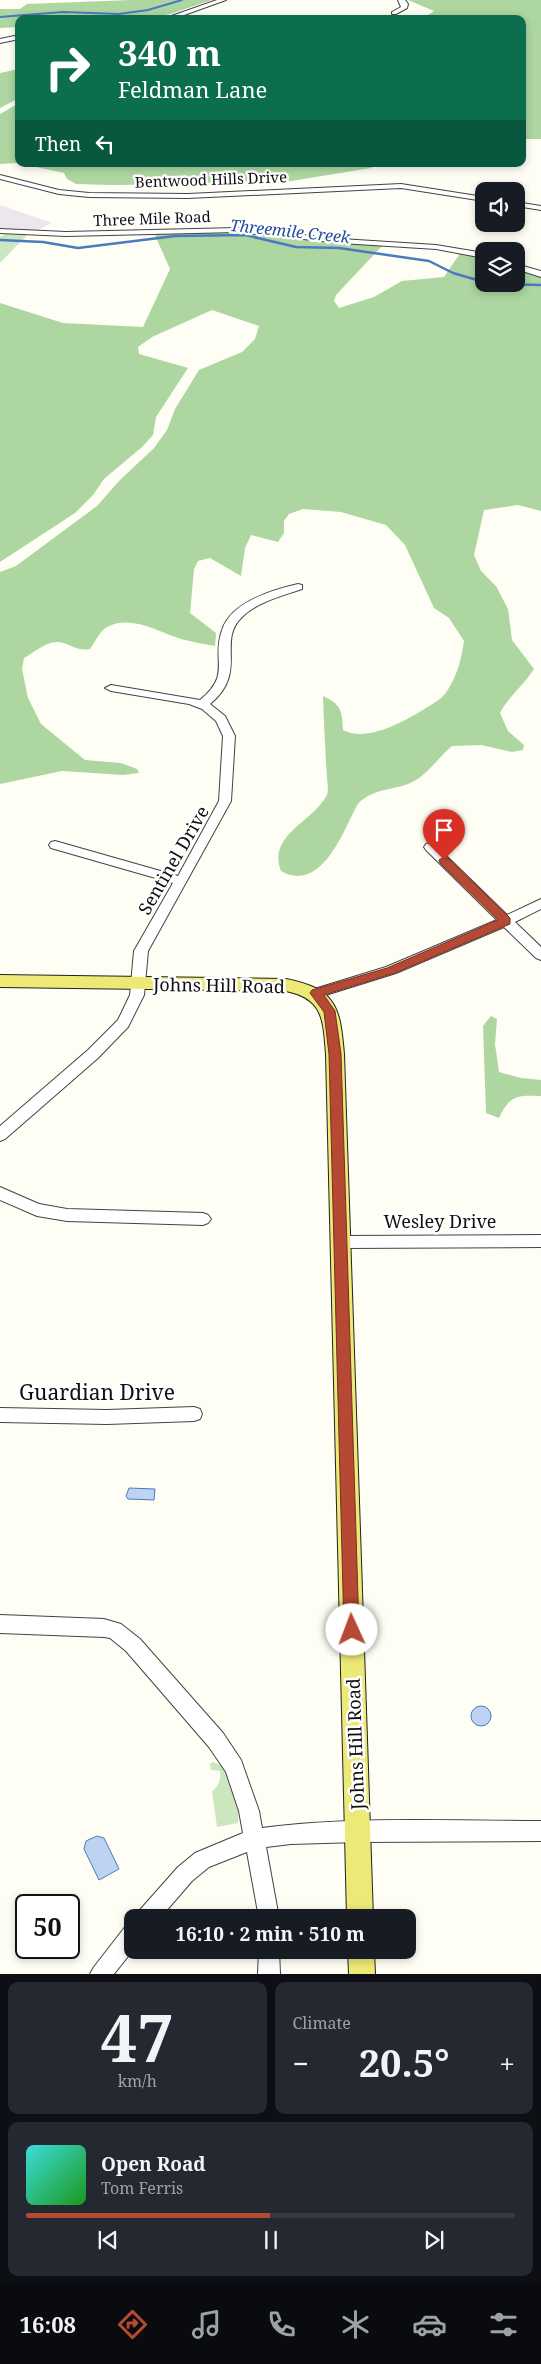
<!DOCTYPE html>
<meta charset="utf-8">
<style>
body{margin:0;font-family:"Noto Serif",serif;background:#242831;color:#f1f3f6;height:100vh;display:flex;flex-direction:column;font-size:19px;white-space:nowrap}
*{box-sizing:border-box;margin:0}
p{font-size:16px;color:#9ea1a6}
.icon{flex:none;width:28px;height:28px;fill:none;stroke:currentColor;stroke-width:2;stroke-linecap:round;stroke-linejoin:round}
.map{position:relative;height:1974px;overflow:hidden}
.drawer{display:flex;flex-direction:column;gap:8px;padding:8px;background:#0d0f14;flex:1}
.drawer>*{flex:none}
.hud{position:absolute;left:15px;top:15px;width:511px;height:152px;border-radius:10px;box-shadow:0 2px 8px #0003;background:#0b6e4f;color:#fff;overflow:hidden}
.fabs{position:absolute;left:475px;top:182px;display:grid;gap:10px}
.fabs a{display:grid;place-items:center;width:50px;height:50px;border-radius:10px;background:#171b24;box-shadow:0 2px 8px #0003;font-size:25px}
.speed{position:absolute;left:15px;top:1894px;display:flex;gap:10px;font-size:25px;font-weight:700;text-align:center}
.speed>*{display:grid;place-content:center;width:65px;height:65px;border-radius:50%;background:#171b24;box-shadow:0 2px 8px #0003;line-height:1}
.speed .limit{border:2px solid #111;border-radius:8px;background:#fff;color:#111}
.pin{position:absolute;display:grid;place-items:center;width:42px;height:42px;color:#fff;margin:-51px -21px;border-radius:50% 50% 50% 0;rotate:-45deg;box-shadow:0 0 5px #0007}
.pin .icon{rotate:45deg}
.me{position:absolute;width:55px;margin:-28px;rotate:358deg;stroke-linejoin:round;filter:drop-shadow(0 0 4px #0008)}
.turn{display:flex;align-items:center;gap:18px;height:105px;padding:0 20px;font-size:22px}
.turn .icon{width:65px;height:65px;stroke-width:2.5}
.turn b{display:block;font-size:35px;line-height:42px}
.then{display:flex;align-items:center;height:48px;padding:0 20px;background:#0003;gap:10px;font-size:19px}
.big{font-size:38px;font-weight:700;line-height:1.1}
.drawer .card{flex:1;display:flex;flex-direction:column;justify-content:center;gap:8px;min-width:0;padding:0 18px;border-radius:10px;background:#242831}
.drawer .dial{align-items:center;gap:0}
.dial b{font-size:65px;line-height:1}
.song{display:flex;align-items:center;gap:15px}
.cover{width:60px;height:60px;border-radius:8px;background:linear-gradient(135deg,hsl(180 70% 55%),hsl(120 70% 35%))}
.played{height:5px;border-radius:2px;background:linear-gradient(90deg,#b54934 50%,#363941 50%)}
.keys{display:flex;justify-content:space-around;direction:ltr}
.heat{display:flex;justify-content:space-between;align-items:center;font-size:28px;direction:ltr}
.drawer .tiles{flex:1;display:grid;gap:8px;grid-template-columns:1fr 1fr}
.card:last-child{grid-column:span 2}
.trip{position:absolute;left:124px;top:1909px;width:292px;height:50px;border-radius:10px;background:#171b24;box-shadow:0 2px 8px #0003;font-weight:700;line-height:50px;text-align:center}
.menu{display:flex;height:80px;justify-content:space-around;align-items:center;background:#090b0e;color:#9ea1a6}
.menu .icon{width:35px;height:35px}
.menu .selected{color:#b54934}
.menu b{font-size:22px;color:#f1f3f6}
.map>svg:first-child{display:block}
.industrial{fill:#eee6ed}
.green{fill:#cce7c0}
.forest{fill:#add6a1}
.water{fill:#bdd3f1;stroke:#4b79c2}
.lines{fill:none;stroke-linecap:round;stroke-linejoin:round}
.stream-far1{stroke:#4b79c2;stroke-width:2}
.stream{stroke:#4b79c2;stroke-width:2.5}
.minor-casing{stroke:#434343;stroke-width:2}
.major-casing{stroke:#212121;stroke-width:2}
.minor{fill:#fff;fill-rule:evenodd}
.major{fill:#ece976;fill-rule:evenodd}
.route{fill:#b54934;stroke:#762f22}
.labels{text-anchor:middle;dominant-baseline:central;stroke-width:5;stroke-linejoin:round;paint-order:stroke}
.far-street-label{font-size:15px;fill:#101010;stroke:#fff}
.far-water-label{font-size:16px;font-style:italic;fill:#234c98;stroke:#fff}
.street-label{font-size:18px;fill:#101010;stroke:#fff}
.near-street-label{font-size:21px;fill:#101010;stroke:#fff}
</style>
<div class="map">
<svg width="541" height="1974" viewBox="0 0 541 1974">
<rect width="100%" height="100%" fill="#fefef5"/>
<path class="industrial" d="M0,205l52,18 -19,9 -33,-3z"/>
<path class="green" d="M7,233l20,2 -27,28v-26z
M213,1762c21,6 27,42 25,61l-21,4 -5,-36c7,-4 9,-13 8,-20l-9,-1 -1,-6z"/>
<path class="forest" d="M131,0h81l-42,14 -27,5h-124v8l-19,1v-19h20l7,-5z
M408,0h133v139h-18l-1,-120h-119l25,-4 6,-4z
M19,69v29l-19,10v-35z
M19,103v60l-19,1v-50z
M22,164h353l-4,4 -92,15 -168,2 -35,-1 -9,-5 -3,-6z
M222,231l161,14 -47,50 -2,6 5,7 35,-11 28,-16 42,-4 17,-25 23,6v26h32v-16l25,7v236l-23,-6 -34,5 -10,45 7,16 15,15 12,23 4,31 22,29c-10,16 -25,27 -34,44l8,18 16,14 -1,5 -11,2 -31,-7 -29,1c-12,10 -24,27 -36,34 -16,10 -37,7 -54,20 -6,4 -8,13 -12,19 -12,26 -34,72 -69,52 -14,-36 32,-49 46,-76 2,-5 0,-13 0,-18 -2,-27 -3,-54 -4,-81 19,9 19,15 20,34 24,13 62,-9 83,-22 6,-4 14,-8 19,-14 12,-17 16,-33 19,-53l-15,-23 -15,-10 -29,-63 -19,-20 -45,-13 -38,-3 -14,5 -5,7v12l-6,9 -27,-7 -6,13 -4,28 -31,-18 -12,3 -4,8 -4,44 26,20 -1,13c-11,-2 -23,-4 -34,-7 -22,-7 -49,-24 -72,-13 -10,5 -13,15 -19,23 -13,3 -20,-6 -32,-7 -11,-1 -25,11 -34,16l-2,11 6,29 13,26 44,36 36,3 16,6 2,4 -16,2 -61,-4 -62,13v-212l16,-6 81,-60 22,-25 35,-33 13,-18 8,-21 24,-39 43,-18 13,-13 4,-13 -47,-16 -60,27 -14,10 1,7 49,14 -32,49 -3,18 -11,12 -38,32 -11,16 -18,18 -75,49v-259l63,20 80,4 27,-58 -16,-36z
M491,1016l6,3 -2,25 4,28 22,6 20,2v16c-24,-1 -31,-1 -42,22l-13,-5 -3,-87z"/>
<path class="water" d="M129,1488l26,1 -1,11 -26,-1 -2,-3z
M471 1716a10 10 0 1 1 20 0a10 10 0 1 1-20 0Z
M97,1836l7,2 15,31 -20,11 -15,-31 2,-8z"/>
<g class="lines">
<path class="stream-far1" d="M0,17l63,-5 56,2 29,-4 34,-10"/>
<path class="stream" d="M0,240l43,2 35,6 97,-12 70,-1 51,12 43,1 90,13 24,12 31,9
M495,284l46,1"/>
<defs>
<path id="minor" d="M217,0h9l-53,19h-10z
M398,0h7l3,4 -1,4 -11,6h-4v-2l9,-5z
M19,35v4l-19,4v-4z
M0,175l59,15 30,3 99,1 213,-10 83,13v4l-83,-13 -213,10 -99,-1 -30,-3 -59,-15z
M516,202l25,4v4l-25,-4z
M237,228l104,11 95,6 48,8v5l-48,-9 -95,-6 -104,-11 -171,4 -66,-3v-4l66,3z
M516,264l25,7v6l-25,-8z
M298,584l4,1v4c-20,7 -45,13 -60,28 -26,25 7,55 -32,87l15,12 10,20 -4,65 -83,150 -4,44 -16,32 -30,31 -93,81 -5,2v-15l88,-76 30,-30 12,-25 4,-44 39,-68 -122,-35 -2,-3 2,-3 4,-1 123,35 41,-75 4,-65 -7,-15 -14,-12 -13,-5 -78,-13 -6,-3 6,-3 89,15c32,-26 11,-39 22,-70 9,-28 50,-40 76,-46z
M430,843l4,1 73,71 34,-16v10l-26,13 26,25v13l-5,-2 -32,-31 -108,46 -80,25 -5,-2 -2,-3 2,-3 75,-23 111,-47 -71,-70 -2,-3 2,-3z
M0,1187l39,17 28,5 136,4 5,2 3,4 -3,4 -5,2 -136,-4 -30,-5 -37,-16z
M541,1235v12l-201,1 -6,-2 -2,-4 2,-4 6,-2z
M194,1407l6,2 2,5 -2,5 -6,2 -87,3 -107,-2v-14l107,2z
M0,1615l104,4 17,5 19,15 83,94 18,27 18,51 3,17c90,-12 188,-7 279,-7v20l-183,1 -67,2 -25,3 13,71h-20l-12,-66 -38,15 -17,14 -32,37h-24l3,-7 39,-44 17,-14 48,-20 -4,-22 -13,-39 -17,-25 -83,-96 -16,-13 -6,-1 -104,-4z
M132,1924l1,26 -19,24h-24l4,-7 31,-40z
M259,1950h20l1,24h-22z"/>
<path id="major" d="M0,975l286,4c50,10 54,27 58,75l29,864h-26l-21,-864c-3,-34 -2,-55 -40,-63l-286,-4z
M348,1950h26l1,24h-26z"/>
</defs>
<use href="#minor" class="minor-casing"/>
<use href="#major" class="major-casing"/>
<use href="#minor" class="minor"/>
<use href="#major" class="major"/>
</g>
<path class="route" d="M444,857l4,1 62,60v6l-115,49 -71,22 11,16 6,43 18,576 -2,5 -5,3 -6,-3 -2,-5 -15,-576 -5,-42 -14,-19 2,-3 75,-22 111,-48 -58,-57 -1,-3z"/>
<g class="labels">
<g class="far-street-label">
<text transform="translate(211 179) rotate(-2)">Bentwood Hills Drive</text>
<text transform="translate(152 218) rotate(-2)">Three Mile Road</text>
</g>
<g class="far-water-label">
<text transform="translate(290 231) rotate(6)">Threemile Creek</text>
</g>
<g class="street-label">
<text transform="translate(173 860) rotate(-60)">Sentinel Drive</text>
<text transform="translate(219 985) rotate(1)">Johns Hill Road</text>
<text x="440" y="1221">Wesley Drive</text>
<text transform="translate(355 1744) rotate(-92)">Johns Hill Road</text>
</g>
<g class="near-street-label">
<text x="97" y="1392">Guardian Drive</text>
</g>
</g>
</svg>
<div class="fabs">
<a><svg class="icon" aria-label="sound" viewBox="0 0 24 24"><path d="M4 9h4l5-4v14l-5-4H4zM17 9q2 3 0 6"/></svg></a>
<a><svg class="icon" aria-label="layers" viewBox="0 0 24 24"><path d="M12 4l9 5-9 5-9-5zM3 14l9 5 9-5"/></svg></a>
</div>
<div class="speed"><div class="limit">50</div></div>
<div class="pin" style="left:444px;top:860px;background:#d93025"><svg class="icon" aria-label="arrive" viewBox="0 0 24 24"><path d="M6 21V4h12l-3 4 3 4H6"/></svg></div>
<svg class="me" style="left:352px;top:1630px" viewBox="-20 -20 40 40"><circle r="19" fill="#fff"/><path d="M0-13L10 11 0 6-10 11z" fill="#b54934"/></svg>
<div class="trip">16:10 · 2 min · 510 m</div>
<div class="hud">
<div class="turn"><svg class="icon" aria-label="right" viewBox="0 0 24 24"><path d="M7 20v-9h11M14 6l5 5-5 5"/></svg><div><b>340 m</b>Feldman Lane</div></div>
<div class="then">Then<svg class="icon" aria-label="left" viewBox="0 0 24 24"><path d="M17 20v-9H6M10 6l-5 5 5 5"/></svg></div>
</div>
</div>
<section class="drawer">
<div class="tiles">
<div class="card dial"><b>47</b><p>km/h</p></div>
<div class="card"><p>Climate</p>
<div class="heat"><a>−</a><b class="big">20.5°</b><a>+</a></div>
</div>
<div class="card">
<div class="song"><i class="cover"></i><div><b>Open Road</b><p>Tom Ferris</p></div></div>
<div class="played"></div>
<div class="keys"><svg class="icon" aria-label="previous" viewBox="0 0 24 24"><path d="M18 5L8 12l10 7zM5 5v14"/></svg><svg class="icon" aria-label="pause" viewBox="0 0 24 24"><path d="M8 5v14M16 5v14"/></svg><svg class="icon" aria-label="next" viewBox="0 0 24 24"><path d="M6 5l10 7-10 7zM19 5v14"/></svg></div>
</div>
</div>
</section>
<nav class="menu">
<b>16:08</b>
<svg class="icon selected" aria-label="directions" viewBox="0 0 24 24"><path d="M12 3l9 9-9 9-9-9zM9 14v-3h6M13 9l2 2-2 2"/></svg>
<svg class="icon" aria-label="music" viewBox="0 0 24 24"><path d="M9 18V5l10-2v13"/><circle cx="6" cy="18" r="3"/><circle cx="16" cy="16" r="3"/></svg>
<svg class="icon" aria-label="phone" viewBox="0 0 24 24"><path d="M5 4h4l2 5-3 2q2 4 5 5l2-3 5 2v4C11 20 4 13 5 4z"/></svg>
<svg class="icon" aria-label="climate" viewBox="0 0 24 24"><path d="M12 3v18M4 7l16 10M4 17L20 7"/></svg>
<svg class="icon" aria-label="car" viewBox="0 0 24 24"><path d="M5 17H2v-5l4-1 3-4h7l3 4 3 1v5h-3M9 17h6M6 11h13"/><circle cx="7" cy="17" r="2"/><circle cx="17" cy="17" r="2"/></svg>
<svg class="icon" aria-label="filters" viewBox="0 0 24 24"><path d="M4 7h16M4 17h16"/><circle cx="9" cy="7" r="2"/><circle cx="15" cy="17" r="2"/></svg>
</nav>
